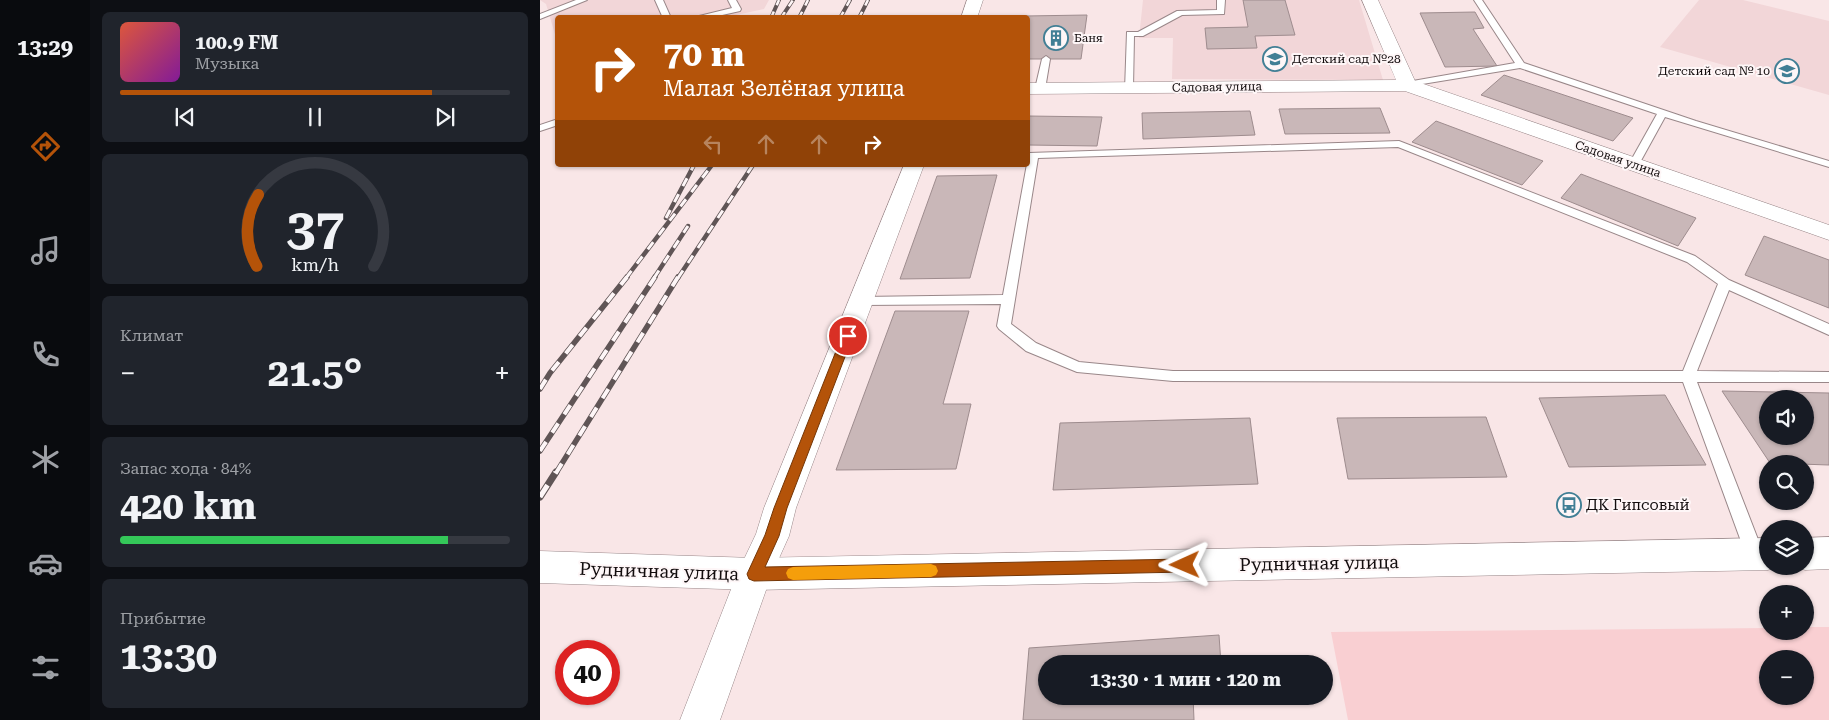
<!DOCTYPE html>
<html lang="ru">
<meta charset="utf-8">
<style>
body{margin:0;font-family:"Roboto Serif",serif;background:#20242c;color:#f1f3f6;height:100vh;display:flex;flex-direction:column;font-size:19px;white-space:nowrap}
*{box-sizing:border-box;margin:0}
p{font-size:16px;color:#9ea1a6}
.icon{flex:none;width:28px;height:28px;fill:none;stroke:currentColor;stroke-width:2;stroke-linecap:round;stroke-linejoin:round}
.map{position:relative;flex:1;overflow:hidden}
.drawer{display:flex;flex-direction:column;gap:12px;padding:12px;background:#0d0f14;width:450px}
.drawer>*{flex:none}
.top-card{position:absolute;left:15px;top:15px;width:475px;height:152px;border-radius:5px;box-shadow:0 1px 4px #0004;background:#b45309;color:#fff;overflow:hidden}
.fabs{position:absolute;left:1219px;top:390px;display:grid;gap:10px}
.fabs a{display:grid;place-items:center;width:55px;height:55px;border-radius:50%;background:#171b24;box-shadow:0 1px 4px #0004;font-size:25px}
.speed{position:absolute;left:15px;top:640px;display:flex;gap:10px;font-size:25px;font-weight:700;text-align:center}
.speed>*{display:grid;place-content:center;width:65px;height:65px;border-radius:50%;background:#171b24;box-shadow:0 1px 4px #0004;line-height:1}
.speed .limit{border:8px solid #d22;background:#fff;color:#111}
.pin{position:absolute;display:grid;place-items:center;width:42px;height:42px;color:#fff;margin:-21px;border:2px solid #fff;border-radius:50%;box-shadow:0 1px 5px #0007}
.me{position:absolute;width:55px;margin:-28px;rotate:269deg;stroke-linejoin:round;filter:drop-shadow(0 0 4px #0008)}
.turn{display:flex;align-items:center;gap:18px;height:105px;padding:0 25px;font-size:22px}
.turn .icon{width:65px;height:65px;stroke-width:2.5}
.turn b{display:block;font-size:35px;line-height:42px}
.lanes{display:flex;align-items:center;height:48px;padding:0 25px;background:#0003;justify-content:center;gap:25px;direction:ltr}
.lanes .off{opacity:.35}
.big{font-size:38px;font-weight:700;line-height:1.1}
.drawer .tile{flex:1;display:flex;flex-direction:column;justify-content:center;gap:8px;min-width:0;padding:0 18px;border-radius:8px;background:#20242c}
.drawer .dial{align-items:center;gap:0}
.dial svg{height:130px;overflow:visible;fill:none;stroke:#363941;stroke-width:7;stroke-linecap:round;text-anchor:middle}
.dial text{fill:#f1f3f6;stroke:none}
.song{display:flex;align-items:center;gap:15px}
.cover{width:60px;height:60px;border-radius:8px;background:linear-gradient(135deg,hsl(10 70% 55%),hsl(290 70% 35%))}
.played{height:5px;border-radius:2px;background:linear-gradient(90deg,#b45309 80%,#363941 80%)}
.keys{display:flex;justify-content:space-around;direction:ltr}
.heat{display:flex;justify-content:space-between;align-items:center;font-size:28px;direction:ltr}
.charge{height:8px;border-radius:4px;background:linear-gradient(90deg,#34c759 84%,#363941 0)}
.trip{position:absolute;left:498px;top:655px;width:295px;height:50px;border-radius:25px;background:#171b24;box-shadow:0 1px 4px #0004;font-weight:700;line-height:50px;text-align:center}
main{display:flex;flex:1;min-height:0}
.menu{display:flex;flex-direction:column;width:90px;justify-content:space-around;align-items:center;background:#090b0e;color:#9ea1a6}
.menu .icon{width:35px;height:35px}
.menu .selected{color:#b45309}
.menu b{font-size:22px;color:#f1f3f6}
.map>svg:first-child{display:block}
.built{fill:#f2d6d8}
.green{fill:#f9cfd2;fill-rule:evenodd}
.building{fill:#c9b7b8;stroke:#9e8c8e;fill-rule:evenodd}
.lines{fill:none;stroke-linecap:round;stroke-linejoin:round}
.lane-casing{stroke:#998789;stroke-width:2}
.street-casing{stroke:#998789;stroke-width:1}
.secondary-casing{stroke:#998789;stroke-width:1}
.lane{fill:#fff;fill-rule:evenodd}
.street{fill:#fff;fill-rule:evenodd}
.secondary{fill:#fff;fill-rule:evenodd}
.rail-far3-casing{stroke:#605556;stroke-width:4}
.rail-far2-casing{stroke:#605556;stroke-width:4.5}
.rail-far1-casing{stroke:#605556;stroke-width:5.5}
.rail-casing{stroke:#605556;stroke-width:7}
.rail-far3{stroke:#fef6f7;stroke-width:2.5;stroke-dasharray:7;stroke-linecap:butt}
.rail-far2{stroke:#fef6f7;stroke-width:3;stroke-dasharray:9;stroke-linecap:butt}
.rail-far1{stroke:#fef6f7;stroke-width:4;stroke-dasharray:11;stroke-linecap:butt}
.rail{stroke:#fef6f7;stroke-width:5;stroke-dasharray:14;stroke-linecap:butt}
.route{fill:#b45309;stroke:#753606}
.slow{fill:#f59e0b}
.labels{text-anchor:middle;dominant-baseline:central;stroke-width:4;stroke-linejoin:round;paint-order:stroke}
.far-poi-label{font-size:12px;fill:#120c0d;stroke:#fef6f7;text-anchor:start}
.far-street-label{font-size:12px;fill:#120c0d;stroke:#fef6f7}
.poi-label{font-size:15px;fill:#120c0d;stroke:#fef6f7;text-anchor:start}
.near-street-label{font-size:18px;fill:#120c0d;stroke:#fef6f7}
</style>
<main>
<nav class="menu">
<b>13:29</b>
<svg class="icon selected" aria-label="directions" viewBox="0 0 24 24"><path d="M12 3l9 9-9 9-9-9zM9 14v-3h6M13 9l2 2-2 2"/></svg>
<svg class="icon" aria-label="music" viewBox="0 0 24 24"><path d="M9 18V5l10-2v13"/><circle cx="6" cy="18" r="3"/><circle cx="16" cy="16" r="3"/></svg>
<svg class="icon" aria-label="phone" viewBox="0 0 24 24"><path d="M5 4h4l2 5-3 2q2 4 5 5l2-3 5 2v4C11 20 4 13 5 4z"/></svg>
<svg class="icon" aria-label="climate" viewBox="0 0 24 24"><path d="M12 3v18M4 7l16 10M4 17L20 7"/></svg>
<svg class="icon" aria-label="car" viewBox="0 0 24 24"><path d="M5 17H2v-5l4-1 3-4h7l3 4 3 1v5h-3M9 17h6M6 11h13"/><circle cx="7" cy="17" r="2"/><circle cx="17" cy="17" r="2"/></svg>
<svg class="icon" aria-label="filters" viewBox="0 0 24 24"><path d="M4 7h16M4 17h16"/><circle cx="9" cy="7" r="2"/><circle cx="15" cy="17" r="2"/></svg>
</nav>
<section class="drawer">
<div class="tile">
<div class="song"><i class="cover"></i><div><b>100.9 FM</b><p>Музыка</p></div></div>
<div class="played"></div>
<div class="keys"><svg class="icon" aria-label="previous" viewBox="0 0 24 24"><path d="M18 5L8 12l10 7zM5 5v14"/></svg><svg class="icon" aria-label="pause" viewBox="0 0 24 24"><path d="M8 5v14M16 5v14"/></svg><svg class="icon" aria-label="next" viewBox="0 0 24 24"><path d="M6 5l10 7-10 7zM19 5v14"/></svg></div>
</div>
<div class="tile dial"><svg viewBox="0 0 100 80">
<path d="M14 69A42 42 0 1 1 86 69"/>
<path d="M14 69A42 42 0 0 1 15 25" stroke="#b45309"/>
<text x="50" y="56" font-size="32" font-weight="700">37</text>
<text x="50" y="72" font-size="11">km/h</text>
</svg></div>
<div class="tile"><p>Климат</p>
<div class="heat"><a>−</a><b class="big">21.5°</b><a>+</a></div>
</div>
<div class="tile"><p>Запас хода · 84%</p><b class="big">420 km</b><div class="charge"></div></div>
<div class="tile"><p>Прибытие</p><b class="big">13:30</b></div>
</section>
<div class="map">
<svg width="1289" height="720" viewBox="0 0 1289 720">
<rect width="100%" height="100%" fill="#f9e6e7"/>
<path class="built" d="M0,0h229l-5,9 -37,8 -169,1 -1,23 -11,-37z
M603,0h216l24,80 -211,-1 1,-41h-34z
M1159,0h44l86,21v74l-169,-48z"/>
<path class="green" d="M1265,627h24v93h-481l-17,-88 436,-4 1,3h37zM1228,659h37v37h-37z"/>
<path class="building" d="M703,0h42l10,35 -40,1 2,12 -50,1 -2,-21 43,-1z
M935,12l9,16 -11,1 24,37 -52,1 -25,-54z
M547,15l-6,44h-53v-41h-3v-2z
M964,75l129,43 -20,23 -132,-46z
M840,108l10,25 -105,1 -6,-25z
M710,111l5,24 -112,4 -1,-26z
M488,116l74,1 -5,29 -69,-1z
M896,121l107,40 -21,24 -110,-43z
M1041,174l115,44 -18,28 -117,-48z
M457,175l-27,103 -70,1 37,-103z
M1224,236l65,24v48l-84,-33z
M355,311h74l-26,93h28l-15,65 -120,1z
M1182,391l107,2v72l-59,-2zM1228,399h37v37h-37z
M1125,395l41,70 -137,2 -30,-69z
M946,417l21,60 -159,2 -11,-61z
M710,418l8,66 -205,6 7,-67z
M679,635l2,29h-175v32h147l1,24h-171l6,-72z"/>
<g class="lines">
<defs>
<path id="lane" d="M36,0h11l-47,19v-5z
M115,0h8l8,18h-8z
M188,0h8l5,9 -1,2 -31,7h-18l41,-10z
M677,0h8l-1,14 -42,1 -39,21h-9l-1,52 -2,2h-6l2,-58h11l39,-21 40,-1z
M934,0h8l42,63 172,58 133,40v6l-164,-50 -27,49h-8l-1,-2 28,-50 -137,-46 -116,19v-4l3,-1 108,-19z
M506,56l4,3 -5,30 -5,3 -5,-3 7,-30z
M18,119v6l-18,6v-6z
M859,141l296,115 34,24 100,44v11l-100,-45 -32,81 132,1v10h-132l67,173 -3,6 -6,2 -6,-2 -3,-6 -63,-173 -510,-1 -96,-9 -51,-21 -27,-22 -2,-3 4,-22 -140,1 -5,-1 -1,-3 1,-3 5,-1 142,-2 26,-142zM858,147l289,115 31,22 -35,87h-510l-94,-9 -43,-19 -25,-19 27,-166z"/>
<path id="street" d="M427,0h16l-6,18h-16z
M822,0h16l37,81 414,144v15l-424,-149 -377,3v-11l368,-3z
M364,165h20l-128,343 -7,28 -18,40 -51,144h-40l57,-146 19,-40 8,-26z"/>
<path id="secondary" d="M1289,537v32l-24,1 -9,-4h9v-28z
M1228,538v28h9l-9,4 -1014,20 -214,-7v-32l214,7z"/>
</defs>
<use href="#lane" class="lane-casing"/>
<use href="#street" class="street-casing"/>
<use href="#secondary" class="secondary-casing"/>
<use href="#lane" class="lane"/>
<use href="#street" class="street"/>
<use href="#secondary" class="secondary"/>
<defs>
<path id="rail-far3" d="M231,18l8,-18
M241,18l12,-18
M259,18l9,-18
M300,18l10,-18
M319,18l9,-18"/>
<path id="rail-far2" d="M126,218l28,-53
M86,278l86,-113
M114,278l34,-52
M138,278l75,-113"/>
<path id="rail-far1" d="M0,389l10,-16 77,-96
M0,451l115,-174
M16,473l122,-196"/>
<path id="rail" d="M0,497l16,-25"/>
</defs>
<use href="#rail-far3" class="rail-far3-casing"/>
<use href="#rail-far2" class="rail-far2-casing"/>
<use href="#rail-far1" class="rail-far1-casing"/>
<use href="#rail" class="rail-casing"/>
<use href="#rail-far3" class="rail-far3"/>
<use href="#rail-far2" class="rail-far2"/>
<use href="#rail-far1" class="rail-far1"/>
<use href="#rail" class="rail"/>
</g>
<path class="route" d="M308,331l5,5 -66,172 -8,28 -14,31 420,-8 5,2 2,4 -2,5 -5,2 -431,9 -5,-2 -2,-5 18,-39 9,-27 68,-172z"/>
<path class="slow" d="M391,564l5,2 2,5 -2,4 -5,2 -138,3 -5,-2 -2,-5 2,-4 5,-2z"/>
<defs>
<symbol id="building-ring" viewBox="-11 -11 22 22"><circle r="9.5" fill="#fef6f7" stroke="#417f95" stroke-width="1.5"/><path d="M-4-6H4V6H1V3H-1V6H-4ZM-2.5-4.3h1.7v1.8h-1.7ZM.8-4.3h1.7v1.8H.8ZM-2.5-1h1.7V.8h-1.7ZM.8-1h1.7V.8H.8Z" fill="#417f95"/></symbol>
<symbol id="school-ring" viewBox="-11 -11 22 22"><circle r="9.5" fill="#fef6f7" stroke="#417f95" stroke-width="1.5"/><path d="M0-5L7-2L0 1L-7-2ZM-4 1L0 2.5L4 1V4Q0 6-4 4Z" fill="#417f95"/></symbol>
<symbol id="bus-ring" viewBox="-11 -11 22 22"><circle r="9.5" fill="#fef6f7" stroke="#417f95" stroke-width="1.5"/><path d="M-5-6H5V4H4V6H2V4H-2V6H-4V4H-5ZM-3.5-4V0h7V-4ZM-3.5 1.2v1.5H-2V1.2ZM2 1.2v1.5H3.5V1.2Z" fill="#417f95"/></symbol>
</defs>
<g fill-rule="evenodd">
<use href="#building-ring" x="502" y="24" width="28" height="28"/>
<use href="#school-ring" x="721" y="45" width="28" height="28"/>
<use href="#school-ring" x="1233" y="57" width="28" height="28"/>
<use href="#bus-ring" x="1015" y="491" width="28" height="28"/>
</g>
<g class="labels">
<g class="far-poi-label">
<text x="534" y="38">Баня</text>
<text x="752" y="59">Детский сад №28</text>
<text x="1230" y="71" text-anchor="end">Детский сад № 10</text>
</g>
<g class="far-street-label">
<text transform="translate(677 87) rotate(-1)">Садовая улица</text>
<text transform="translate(1078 159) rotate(19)">Садовая улица</text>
</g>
<g class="poi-label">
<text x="1046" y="505">ДК Гипсовый</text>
</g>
<g class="near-street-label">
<text transform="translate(779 563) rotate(-1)">Рудничная улица</text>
<text transform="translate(119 571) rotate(2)">Рудничная улица</text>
</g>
</g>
</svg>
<div class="fabs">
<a><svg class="icon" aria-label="sound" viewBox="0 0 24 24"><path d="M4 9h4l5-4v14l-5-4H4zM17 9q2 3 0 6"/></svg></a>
<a><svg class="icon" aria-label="search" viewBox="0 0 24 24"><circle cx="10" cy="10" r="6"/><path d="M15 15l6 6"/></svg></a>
<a><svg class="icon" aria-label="layers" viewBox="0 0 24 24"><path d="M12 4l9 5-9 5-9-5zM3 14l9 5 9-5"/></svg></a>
<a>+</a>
<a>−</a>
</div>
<div class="speed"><div class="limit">40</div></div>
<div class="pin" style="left:308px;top:336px;background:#d93025"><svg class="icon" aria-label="arrive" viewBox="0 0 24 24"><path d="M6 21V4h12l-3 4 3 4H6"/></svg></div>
<svg class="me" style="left:645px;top:565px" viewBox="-20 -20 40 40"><path d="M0-17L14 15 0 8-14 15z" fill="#b45309" stroke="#fff" stroke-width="4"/></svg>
<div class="trip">13:30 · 1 мин · 120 m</div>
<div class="top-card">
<div class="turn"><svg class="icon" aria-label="right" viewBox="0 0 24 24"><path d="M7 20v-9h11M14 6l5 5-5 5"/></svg><div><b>70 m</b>Малая Зелёная улица</div></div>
<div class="lanes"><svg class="icon off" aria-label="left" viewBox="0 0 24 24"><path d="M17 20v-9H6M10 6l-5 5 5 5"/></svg><svg class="icon off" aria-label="ahead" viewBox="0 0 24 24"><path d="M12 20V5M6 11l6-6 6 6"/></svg><svg class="icon off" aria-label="ahead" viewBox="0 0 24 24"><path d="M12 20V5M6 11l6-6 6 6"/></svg><svg class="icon" aria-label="right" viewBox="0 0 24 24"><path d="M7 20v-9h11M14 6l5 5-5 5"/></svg></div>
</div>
</div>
</main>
